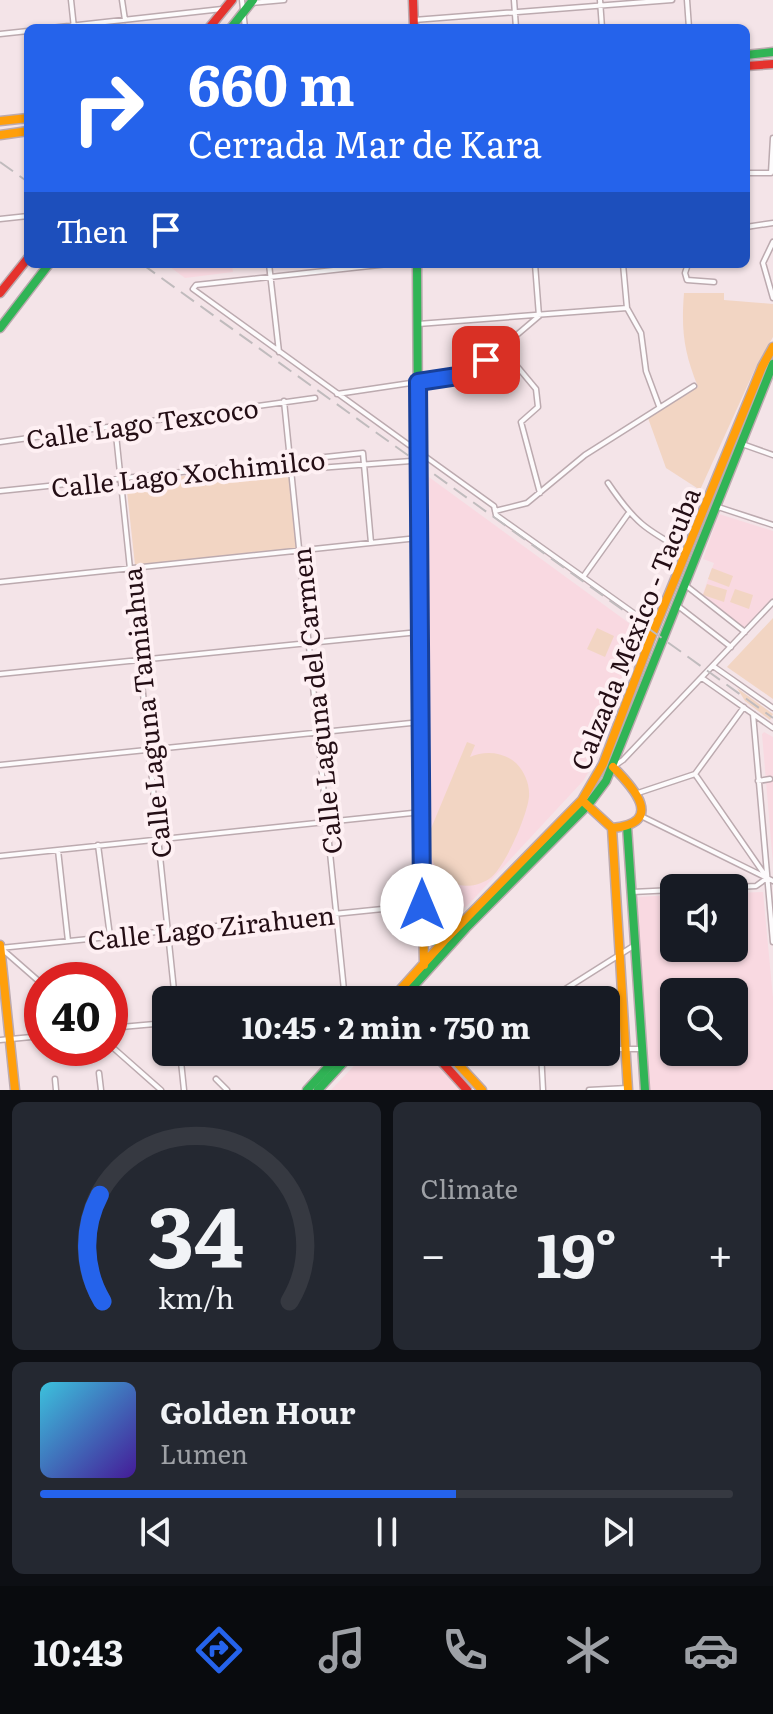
<!DOCTYPE html>
<meta charset="utf-8">
<style>
body{margin:0;font-family:Literata,serif;background:#242831;color:#f1f3f6;height:100vh;display:flex;flex-direction:column;font-size:30px;white-space:nowrap}
*{box-sizing:border-box;margin:0}
p{font-size:26px;color:#9ea1a6}
.icon{flex:none;width:44px;height:44px;fill:none;stroke:currentColor;stroke-width:2;stroke-linecap:round;stroke-linejoin:round}
.map{position:relative;height:1090px;overflow:hidden}
.details{display:flex;flex-direction:column;gap:12px;padding:12px;background:#0d0f14;flex:1}
.details>*{flex:none}
.guide{position:absolute;left:24px;top:24px;width:726px;height:244px;border-radius:12px;box-shadow:0 2px 6px #0004;background:#2563eb;color:#fff;overflow:hidden}
.fabs{position:absolute;left:660px;top:874px;display:grid;gap:16px}
.fabs a{display:grid;place-items:center;width:88px;height:88px;border-radius:12px;background:#171b24;box-shadow:0 2px 6px #0004;font-size:40px}
.speed{position:absolute;left:24px;top:962px;display:flex;gap:16px;font-size:40px;font-weight:700;text-align:center}
.speed>*{display:grid;place-content:center;width:104px;height:104px;border-radius:50%;background:#171b24;box-shadow:0 2px 6px #0004;line-height:1}
.speed .limit{border:12px solid #d22;background:#fff;color:#111}
.pin{position:absolute;display:grid;place-items:center;width:68px;height:68px;color:#fff;margin:-34px;border-radius:16px;box-shadow:0 4px 12px #0006}
.me{position:absolute;width:88px;margin:-44px;rotate:0deg;stroke-linejoin:round;filter:drop-shadow(0 0 6px #0008)}
.turn{display:flex;align-items:center;gap:28px;height:168px;padding:0 32px;font-size:36px}
.turn .icon{width:104px;height:104px;stroke-width:2.5}
.turn b{display:block;font-size:56px;line-height:68px}
.then{display:flex;align-items:center;height:76px;padding:0 32px;background:#0003;gap:16px;font-size:30px}
.big{font-size:60px;font-weight:700;line-height:1.1}
.details .card{flex:1;display:flex;flex-direction:column;justify-content:center;gap:12px;min-width:0;padding:0 28px;border-radius:12px;background:#242831}
.details .dial{align-items:center;gap:0}
.dial svg{height:208px;overflow:visible;fill:none;stroke:#363941;stroke-width:7;stroke-linecap:round;text-anchor:middle}
.dial text{fill:#f1f3f6;stroke:none}
.song{display:flex;align-items:center;gap:24px}
.cover{width:96px;height:96px;border-radius:12px;background:linear-gradient(135deg,hsl(190 70% 55%),hsl(260 70% 35%))}
.played{height:8px;border-radius:4px;background:linear-gradient(90deg,#2563eb 60%,#363941 60%)}
.keys{display:flex;justify-content:space-around;direction:ltr}
.heat{display:flex;justify-content:space-between;align-items:center;font-size:44px;direction:ltr}
.details .tiles{flex:1;display:grid;gap:12px;grid-template-columns:1fr 1fr}
.card:last-child{grid-column:span 2}
.trip{position:absolute;left:152px;top:986px;width:468px;height:80px;border-radius:12px;background:#171b24;box-shadow:0 2px 6px #0004;font-weight:700;line-height:80px;text-align:center}
.tab-bar{display:flex;height:128px;justify-content:space-around;align-items:center;background:#090b0e;color:#9ea1a6}
.tab-bar .icon{width:56px;height:56px}
.tab-bar .selected{color:#2563eb}
.tab-bar b{font-size:36px;color:#f1f3f6}
.map>svg:first-child{display:block}
.built{fill:#f9d9e1;fill-rule:evenodd}
.green{fill:#f2d5c3}
.lines{fill:none;stroke-linecap:round;stroke-linejoin:round}
.street-casing{stroke:#bcaaaf;stroke-width:7}
.fast-casing{stroke:#bcaaaf;stroke-width:11}
.slow-casing{stroke:#bcaaaf;stroke-width:11}
.jam-casing{stroke:#bcaaaf;stroke-width:11}
.street{stroke:#fdfbfc;stroke-width:4}
.fast{stroke:#30b455;stroke-width:8}
.slow{stroke:#ff9f0a;stroke-width:8}
.jam{stroke:#e5322d;stroke-width:8}
.rail{stroke:#c0bbbd;stroke-width:2;stroke-dasharray:16 8;stroke-linecap:butt}
.route-casing{stroke:#184099;stroke-width:20}
.route{stroke:#2563eb;stroke-width:14}
.labels{text-anchor:middle;dominant-baseline:central;stroke-width:8;stroke-linejoin:round;paint-order:stroke}
.street-label{font-size:26px;fill:#240e15;stroke:#fef0f3}
</style>
<div class="map">
<svg width="773" height="1090" viewBox="0 0 773 1090">
<rect width="100%" height="100%" fill="#f4e4e8"/>
<path class="built" d="M166,264h66l1,8 -48,6z
M422,472l222,162 -50,129 -11,18 -116,125 -19,10 -8,-1 -10,-9 -3,-17 1,-125z
M719,514l54,17v67l-30,32 -41,-34 12,-33 -11,-4z
M764,732l9,5v127l-11,-130z
M763,892l10,106v92h-125l-12,-193 38,-2v53h60v-55zM734,992v60h-60v-60z
M367,1052h60l34,38h-130z"/>
<path class="green" d="M684,293h40v7l49,4v33l-18,32 -55,121 -34,-22 -18,-50 50,-31c-14,-35 -17,-56 -14,-94z
M288,465l9,84 -162,16 -9,-83z
M712,568l21,8 -4,11 -21,-8z
M707,584l20,6 -3,12 -21,-7z
M735,589l18,6 -4,14 -19,-7z
M773,618v81l-46,-32z
M597,628l17,8 -9,21 -18,-8z
M737,688l36,26 -3,6 -25,-19z
M467,742l8,3 -5,12c15,-7 34,-5 46,6 9,9 14,22 13,34 -2,19 -25,73 -40,82 -36,22 -66,-13 -59,-48z"/>
<g class="lines">
<defs>
<path id="street" d="M71,0l3,28
M122,0l3,20
M242,0l3,28
M514,0l2,28
M600,0l2,28
M687,0l2,28
M251,3l33,-3
M414,20l258,-20
M51,28l171,-19
M0,34l28,-3
M746,173h25
M771,173l2,-35
M0,219l28,-3
M746,227l27,-4
M773,242l-10,21 10,35
M269,264l10,88
M388,264l-192,21 -3,4 216,156
M535,264l4,52
M623,264l4,44 14,25 5,38 13,35
M688,264l-3,9 2,7 27,2
M418,324l209,-16
M501,347l35,42 2,18 -17,15 19,71
M337,394l134,-20 68,-58
M284,401l61,599
M115,425l60,575
M0,442l315,-44
M742,444l31,11
M419,452l75,54 2,9 146,104
M292,470l119,-9
M608,483c27,40 37,46 78,69
M0,491l363,-38 8,90
M715,506l58,19
M495,511l32,-8 58,-48 109,-69
M583,577l45,-63
M0,582l418,-44
M684,584l61,48
M678,606l53,41
M713,666l60,42
M0,674l419,-42
M702,678l71,50
M753,714l20,228
M0,765l421,-43
M613,767l10,-7 150,-158
M695,774l72,104 -11,8 -39,2
M758,781l12,-2
M638,793l57,-19 49,-67
M639,815l134,66
M98,845l12,91
M58,850l10,91
M0,856l422,-44
M632,892l42,-2
M0,948l422,-43
M2,949l40,35
M379,1000h6
M548,1000l87,-55
M606,1007l17,-1
M110,1028l56,-5
M0,1040l42,-4
M110,1045l51,45
M606,1049h36
M180,1052l4,38
M323,1052l10,9
M541,1052l2,38
M458,1055l86,-3
M446,1066l18,-14
M99,1073l2,17
M55,1079l1,11
M216,1079l11,11
M589,1090l39,-2"/>
<path id="fast" d="M231,28l22,-28
M746,55l27,-3
M417,264l3,483
M0,328l49,-64
M627,826l18,264
M422,935l10,6h12
M401,1000l65,-72 122,-123 18,-24 167,-417
M307,1090l35,-38
M318,1090l35,-38"/>
<path id="slow" d="M0,121l28,-3
M0,135l28,-4
M420,747l4,218
M585,803l27,25c54,-5 21,-41 1,-61
M612,828l16,262
M0,945l15,145
M391,1000l53,-59 138,-141 21,-36 49,-129 110,-268 11,-20
M447,1052l35,38"/>
<path id="jam" d="M413,0l1,28
M209,28l23,-28
M746,66l27,-2
M0,293l28,-35
M433,1052l34,38"/>
</defs>
<use href="#street" class="street-casing"/>
<use href="#fast" class="fast-casing"/>
<use href="#slow" class="slow-casing"/>
<use href="#jam" class="jam-casing"/>
<use href="#street" class="street"/>
<use href="#fast" class="fast"/>
<use href="#slow" class="slow"/>
<use href="#jam" class="jam"/>
<path class="rail" d="M0,162l28,20
M142,264l631,454"/>
</g>
<g class="lines">
<defs>
<path id="route" d="M422,905l-4,-523 53,-8 15,-14"/>
</defs>
<use href="#route" class="route-casing"/>
<use href="#route" class="route"/>
</g>
<g class="labels">
<g class="street-label">
<text transform="translate(142 422) rotate(-8)">Calle Lago Texcoco</text>
<text transform="translate(188 472) rotate(-6)">Calle Lago Xochimilco</text>
<text transform="translate(634 628) rotate(-68)">Calzada México - Tacuba</text>
<text transform="translate(315 701) rotate(-96)">Calle Laguna del Carmen</text>
<text transform="translate(145 713) rotate(-96)">Calle Laguna Tamiahua</text>
<text transform="translate(211 926) rotate(-6)">Calle Lago Zirahuen</text>
</g>
</g>
</svg>
<div class="fabs">
<a><svg class="icon" aria-label="sound" viewBox="0 0 24 24"><path d="M4 9h4l5-4v14l-5-4H4zM17 9q2 3 0 6"/></svg></a>
<a><svg class="icon" aria-label="search" viewBox="0 0 24 24"><circle cx="10" cy="10" r="6"/><path d="M15 15l6 6"/></svg></a>
</div>
<div class="speed"><div class="limit">40</div></div>
<div class="pin" style="left:486px;top:360px;background:#d93025"><svg class="icon" aria-label="arrive" viewBox="0 0 24 24"><path d="M6 21V4h12l-3 4 3 4H6"/></svg></div>
<svg class="me" style="left:422px;top:905px" viewBox="-20 -20 40 40"><circle r="19" fill="#fff"/><path d="M0-13L10 11 0 6-10 11z" fill="#2563eb"/></svg>
<div class="trip">10:45 · 2 min · 750 m</div>
<div class="guide">
<div class="turn"><svg class="icon" aria-label="right" viewBox="0 0 24 24"><path d="M7 20v-9h11M14 6l5 5-5 5"/></svg><div><b>660 m</b>Cerrada Mar de Kara</div></div>
<div class="then">Then<svg class="icon" aria-label="arrive" viewBox="0 0 24 24"><path d="M6 21V4h12l-3 4 3 4H6"/></svg></div>
</div>
</div>
<section class="details">
<div class="tiles">
<div class="card dial"><svg viewBox="0 0 100 80">
<path d="M14 69A42 42 0 1 1 86 69"/>
<path d="M14 69A42 42 0 0 1 13 28" stroke="#2563eb"/>
<text x="50" y="56" font-size="32" font-weight="700">34</text>
<text x="50" y="72" font-size="11">km/h</text>
</svg></div>
<div class="card"><p>Climate</p>
<div class="heat"><a>−</a><b class="big">19°</b><a>+</a></div>
</div>
<div class="card">
<div class="song"><i class="cover"></i><div><b>Golden Hour</b><p>Lumen</p></div></div>
<div class="played"></div>
<div class="keys"><svg class="icon" aria-label="previous" viewBox="0 0 24 24"><path d="M18 5L8 12l10 7zM5 5v14"/></svg><svg class="icon" aria-label="pause" viewBox="0 0 24 24"><path d="M8 5v14M16 5v14"/></svg><svg class="icon" aria-label="next" viewBox="0 0 24 24"><path d="M6 5l10 7-10 7zM19 5v14"/></svg></div>
</div>
</div>
</section>
<nav class="tab-bar">
<b>10:43</b>
<svg class="icon selected" aria-label="directions" viewBox="0 0 24 24"><path d="M12 3l9 9-9 9-9-9zM9 14v-3h6M13 9l2 2-2 2"/></svg>
<svg class="icon" aria-label="music" viewBox="0 0 24 24"><path d="M9 18V5l10-2v13"/><circle cx="6" cy="18" r="3"/><circle cx="16" cy="16" r="3"/></svg>
<svg class="icon" aria-label="phone" viewBox="0 0 24 24"><path d="M5 4h4l2 5-3 2q2 4 5 5l2-3 5 2v4C11 20 4 13 5 4z"/></svg>
<svg class="icon" aria-label="climate" viewBox="0 0 24 24"><path d="M12 3v18M4 7l16 10M4 17L20 7"/></svg>
<svg class="icon" aria-label="car" viewBox="0 0 24 24"><path d="M5 17H2v-5l4-1 3-4h7l3 4 3 1v5h-3M9 17h6M6 11h13"/><circle cx="7" cy="17" r="2"/><circle cx="17" cy="17" r="2"/></svg>
</nav>
